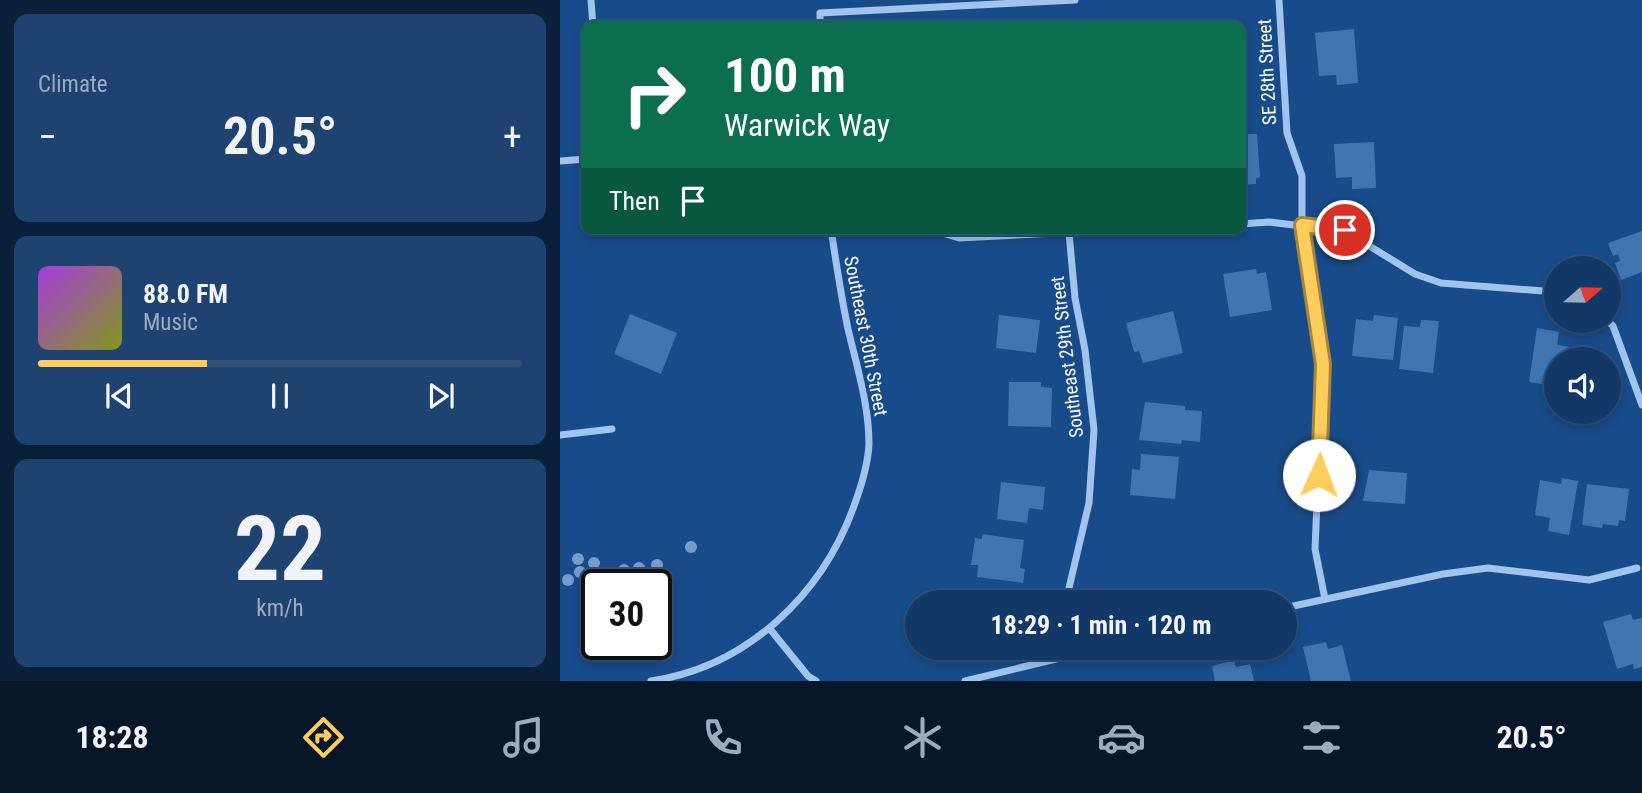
<!DOCTYPE html>
<meta charset="utf-8">
<style>
body{margin:0;font-family:"Roboto Condensed",sans-serif;background:#1f4370;color:#f1f3f6;height:100vh;display:flex;flex-direction:column;font-size:26px;white-space:nowrap}
*{box-sizing:border-box;margin:0}
p{font-size:23px;color:#9cacc0}
.icon{flex:none;width:38px;height:38px;fill:none;stroke:currentColor;stroke-width:2;stroke-linecap:round;stroke-linejoin:round}
.map{position:relative;flex:1;overflow:hidden}
.details{display:flex;flex-direction:column;gap:14px;padding:14px;background:#0a1f39;width:560px}
.details>*{flex:none}
.top-card{position:absolute;left:21px;top:21px;width:665px;height:214px;border-radius:14px;box-shadow:0 4px 10px #0003,0 0 0 2px #31527b;background:#0b6e4f;color:#fff;overflow:hidden}
.needle{width:46px;rotate:70deg}
.tools{position:absolute;left:984px;top:256px;display:grid;gap:14px}
.tools a{display:grid;place-items:center;width:77px;height:77px;border-radius:50%;background:#123867;box-shadow:0 4px 10px #0003,0 0 0 2px #31527b;font-size:35px}
.speed{position:absolute;left:21px;top:569px;display:flex;gap:14px;font-size:35px;font-weight:700;text-align:center}
.speed>*{display:grid;place-content:center;width:91px;height:91px;border-radius:50%;background:#123867;box-shadow:0 4px 10px #0003,0 0 0 2px #31527b;line-height:1}
.speed .limit{border:4px solid #111;border-radius:10px;background:#fff;color:#111}
.pin{position:absolute;display:grid;place-items:center;width:60px;height:60px;color:#fff;margin:-30px;border:4px solid #fff;border-radius:50%;box-shadow:0 2px 7px #0007}
.me{position:absolute;width:77px;margin:-38px;rotate:2deg;stroke-linejoin:round;filter:drop-shadow(0 0 5px #0008)}
.turn{display:flex;align-items:center;gap:24px;height:147px;padding:0 28px;font-size:32px}
.turn .icon{width:91px;height:91px;stroke-width:2.5}
.turn b{display:block;font-size:49px;line-height:60px}
.then{display:flex;align-items:center;height:66px;padding:0 28px;background:#0003;gap:14px;font-size:26px}
.big{font-size:52px;font-weight:700;line-height:1.1}
.details .card{flex:1;display:flex;flex-direction:column;justify-content:center;gap:10px;min-width:0;padding:0 24px;border-radius:14px;background:#1f4370}
.details .dial{align-items:center;gap:0}
.dial b{font-size:91px;line-height:1}
.song{display:flex;align-items:center;gap:21px}
.cover{width:84px;height:84px;border-radius:10px;background:linear-gradient(135deg,hsl(280 70% 55%),hsl(70 70% 35%))}
.played{height:7px;border-radius:4px;background:linear-gradient(90deg,#ffcd5c 35%,#31527b 35%)}
.keys{display:flex;justify-content:space-around;direction:ltr}
.heat{display:flex;justify-content:space-between;align-items:center;font-size:38px;direction:ltr}
.trip{position:absolute;left:345px;top:590px;width:392px;height:70px;border-radius:35px;background:#123867;box-shadow:0 4px 10px #0003,0 0 0 2px #31527b;font-weight:700;line-height:70px;text-align:center}
.tabs{display:flex;height:112px;justify-content:space-around;align-items:center;background:#071629;color:#9cacc0}
.tabs .icon{width:49px;height:49px}
.tabs .on{color:#ffcd5c}
.tabs b{font-size:32px;color:#f1f3f6}
main{display:flex;flex:1;min-height:0}
.map>svg:first-child{display:block}
.building{fill:#4075b2}
.lines{fill:none;stroke-linecap:round;stroke-linejoin:round}
.street{stroke:#a0c4ee;stroke-width:7}
.tree{fill:#779cc7}
.route-casing{stroke:#a6853c;stroke-width:18}
.route{stroke:#ffcd5c;stroke-width:12}
.labels{text-anchor:middle;dominant-baseline:central;stroke-width:7;stroke-linejoin:round;paint-order:stroke}
.street-label{font-size:19px;fill:#fff;stroke:#184b89}
</style>
<main>
<section class="details">
<div class="card"><p>Climate</p>
<div class="heat"><a>−</a><b class="big">20.5°</b><a>+</a></div>
</div>
<div class="card">
<div class="song"><i class="cover"></i><div><b>88.0 FM</b><p>Music</p></div></div>
<div class="played"></div>
<div class="keys"><svg class="icon" aria-label="previous" viewBox="0 0 24 24"><path d="M18 5L8 12l10 7zM5 5v14"/></svg><svg class="icon" aria-label="pause" viewBox="0 0 24 24"><path d="M8 5v14M16 5v14"/></svg><svg class="icon" aria-label="next" viewBox="0 0 24 24"><path d="M6 5l10 7-10 7zM19 5v14"/></svg></div>
</div>
<div class="card dial"><b>22</b><p>km/h</p></div>
</section>
<div class="map">
<svg width="1082" height="681" viewBox="0 0 1082 681">
<rect width="100%" height="100%" fill="#184b89"/>
<path class="building" d="M794,29l4,54 -21,2 -1,-10 -17,1 -4,-43z
M681,134h16l3,43 -4,1v6l-11,1v-7h-4z
M814,142l2,46 -24,1v-12l-16,1 -2,-34z
M1082,231v41l-21,8 -6,-17 5,-2 -2,-7 -5,2 -5,-13z
M696,269l1,5 9,-2 6,38 -42,7 -7,-43z
M613,311l10,42 -40,10 -4,-12 -5,1 -8,-29z
M70,314l47,19 -16,41 -47,-20z
M439,315l41,5 -4,33 -40,-5z
M814,315l24,3 -5,42 -41,-4 4,-37 17,2z
M861,320l18,1 -6,52 -34,-4 5,-43 16,1z
M977,328l22,4 -2,13 20,3 -2,11h-19v27l-27,-4z
M449,382h32v5l11,1 -1,39 -43,-1z
M585,402l40,4v4l17,1 -2,31 -18,-2 -1,4 -42,-4z
M581,454l38,3 -4,42 -45,-4 2,-26 8,1z
M809,470l38,3 -2,31 -42,-3z
M1002,478l16,3 -9,54 -21,-4 2,-13 -15,-3 5,-35 21,4z
M441,482l44,5 -2,23 -14,-2 -2,15 -30,-4z
M1027,484l42,5 -4,32 -6,-1 -1,6 -15,-2 -1,4 -20,-3z
M422,534l42,6 -4,28 5,1 -2,14 -46,-6 1,-12h-7l4,-27 7,1z
M418,592l45,4v6h-46z
M1071,614l2,6 9,-2v49l-8,2 -1,-5 -16,5 -14,-47z
M766,642l2,7 14,-4 9,36h-40l-8,-34z
M674,660l2,7 14,-3 4,17h-39l-3,-15z"/>
<g class="lines">
<path class="street" d="M31,0l2,26
M719,0l8,133 15,43v49l21,139 -8,185 10,50
M260,26v-13l255,-13
M0,161l26,-2
M681,224l28,-2 76,9 70,43 26,9 115,9
M369,229l30,9 175,-9
M509,233l6,65 10,52 9,80 -5,73 -20,85 2,14
M1047,320l6,6 29,79
M0,435l52,-6
M724,608l159,-34 45,-6 101,12 48,-12
M210,629l38,47 8,5
M91,681c96,-14 171,-86 203,-175 7,-19 14,-42 15,-62 0,-39 -12,-77 -21,-115 -7,-33 -12,-67 -17,-100
M405,681l137,-33"/>
</g>
<g class="tree">
<circle cx="131" cy="547" r="6"/>
<circle cx="18" cy="559" r="6"/>
<circle cx="34" cy="563" r="6"/>
<circle cx="97" cy="565" r="6"/>
<circle cx="79" cy="568" r="6"/>
<circle cx="64" cy="570" r="6"/>
<circle cx="20" cy="572" r="6"/>
<circle cx="8" cy="580" r="6"/>
</g>
<g class="lines">
<defs>
<path id="route" d="M759,475l4,-111 -21,-139 43,5"/>
</defs>
<use href="#route" class="route-casing"/>
<use href="#route" class="route"/>
</g>
<g class="labels">
<g class="street-label">
<text transform="translate(707 72) rotate(-93)">SE 28th Street</text>
<text transform="translate(306 336) rotate(79)">Southeast 30th Street</text>
<text transform="translate(507 357) rotate(-97)">Southeast 29th Street</text>
</g>
</g>
</svg>
<div class="tools">
<a><svg class="needle" viewBox="-14 -14 28 28"><path d="M0-13l5 13h-10z" fill="#e53935"/><path d="M0 13l5-13h-10z" fill="#9cacc0"/></svg></a>
<a><svg class="icon" aria-label="sound" viewBox="0 0 24 24"><path d="M4 9h4l5-4v14l-5-4H4zM17 9q2 3 0 6"/></svg></a>
</div>
<div class="speed"><div class="limit">30</div></div>
<div class="pin" style="left:785px;top:230px;background:#d93025"><svg class="icon" aria-label="arrive" viewBox="0 0 24 24"><path d="M6 21V4h12l-3 4 3 4H6"/></svg></div>
<svg class="me" style="left:759px;top:475px" viewBox="-20 -20 40 40"><circle r="19" fill="#fff"/><path d="M0-13L10 11 0 6-10 11z" fill="#ffcd5c"/></svg>
<div class="trip">18:29 · 1 min · 120 m</div>
<div class="top-card">
<div class="turn"><svg class="icon" aria-label="right" viewBox="0 0 24 24"><path d="M7 20v-9h11M14 6l5 5-5 5"/></svg><div><b>100 m</b>Warwick Way</div></div>
<div class="then">Then<svg class="icon" aria-label="arrive" viewBox="0 0 24 24"><path d="M6 21V4h12l-3 4 3 4H6"/></svg></div>
</div>
</div>
</main>
<nav class="tabs">
<b>18:28</b>
<svg class="icon on" aria-label="directions" viewBox="0 0 24 24"><path d="M12 3l9 9-9 9-9-9zM9 14v-3h6M13 9l2 2-2 2"/></svg>
<svg class="icon" aria-label="music" viewBox="0 0 24 24"><path d="M9 18V5l10-2v13"/><circle cx="6" cy="18" r="3"/><circle cx="16" cy="16" r="3"/></svg>
<svg class="icon" aria-label="phone" viewBox="0 0 24 24"><path d="M5 4h4l2 5-3 2q2 4 5 5l2-3 5 2v4C11 20 4 13 5 4z"/></svg>
<svg class="icon" aria-label="climate" viewBox="0 0 24 24"><path d="M12 3v18M4 7l16 10M4 17L20 7"/></svg>
<svg class="icon" aria-label="car" viewBox="0 0 24 24"><path d="M5 17H2v-5l4-1 3-4h7l3 4 3 1v5h-3M9 17h6M6 11h13"/><circle cx="7" cy="17" r="2"/><circle cx="17" cy="17" r="2"/></svg>
<svg class="icon" aria-label="filters" viewBox="0 0 24 24"><path d="M4 7h16M4 17h16"/><circle cx="9" cy="7" r="2"/><circle cx="15" cy="17" r="2"/></svg>
<b>20.5°</b>
</nav>
